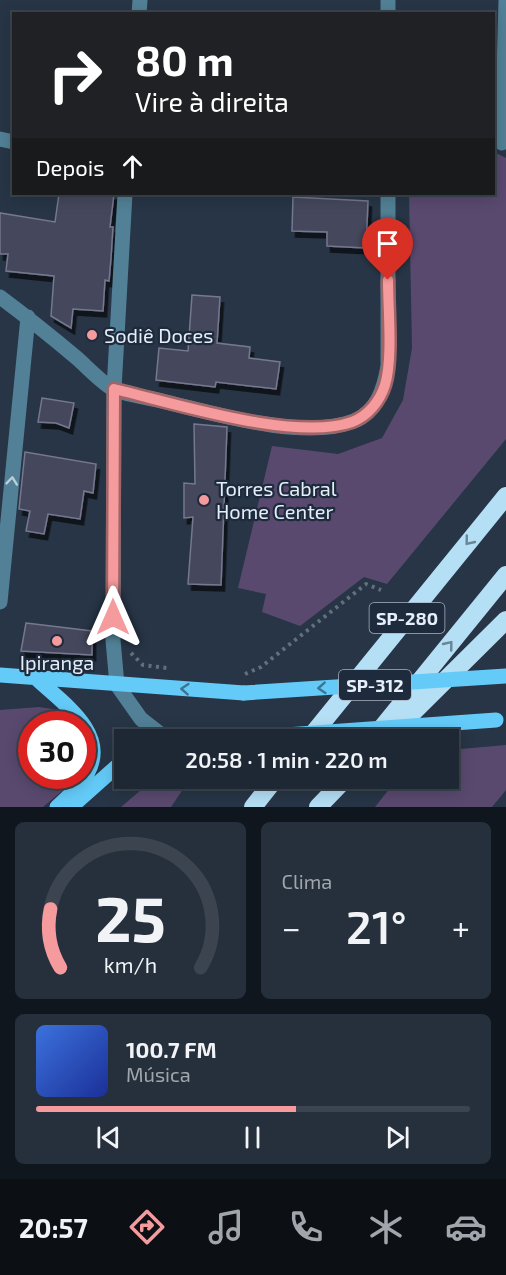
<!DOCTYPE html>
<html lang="pt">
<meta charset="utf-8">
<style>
body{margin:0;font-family:"Exo 2",sans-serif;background:#25303c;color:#f1f3f6;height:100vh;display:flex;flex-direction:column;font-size:22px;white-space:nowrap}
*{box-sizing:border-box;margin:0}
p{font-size:20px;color:#a0a6ac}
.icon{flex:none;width:33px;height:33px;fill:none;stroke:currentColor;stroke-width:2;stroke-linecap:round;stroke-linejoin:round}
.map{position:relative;height:807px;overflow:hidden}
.sheet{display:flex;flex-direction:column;gap:15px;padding:15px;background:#10161d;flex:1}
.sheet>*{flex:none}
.hud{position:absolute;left:12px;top:12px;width:483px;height:183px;border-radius:0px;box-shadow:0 3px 15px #0003,0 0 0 2px #3b444f;background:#202124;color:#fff;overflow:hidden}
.speed{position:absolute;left:18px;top:711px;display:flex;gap:12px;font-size:30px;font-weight:700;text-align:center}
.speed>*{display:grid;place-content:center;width:78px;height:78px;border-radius:50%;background:#1d2834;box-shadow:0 3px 15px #0003,0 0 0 2px #3b444f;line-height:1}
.speed .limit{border:9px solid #d22;background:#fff;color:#111}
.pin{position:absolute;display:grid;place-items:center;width:51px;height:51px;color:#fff;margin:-62px -26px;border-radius:50% 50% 50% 0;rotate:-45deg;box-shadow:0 0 6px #0007}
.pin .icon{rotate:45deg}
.me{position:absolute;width:66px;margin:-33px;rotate:0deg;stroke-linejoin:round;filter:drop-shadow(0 0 4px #0008)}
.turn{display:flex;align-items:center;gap:21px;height:126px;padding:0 24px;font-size:27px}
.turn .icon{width:78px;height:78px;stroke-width:2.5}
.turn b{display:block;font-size:42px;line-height:51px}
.then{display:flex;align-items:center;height:57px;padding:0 24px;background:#0003;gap:12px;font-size:22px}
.big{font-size:45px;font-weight:600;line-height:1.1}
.sheet .widget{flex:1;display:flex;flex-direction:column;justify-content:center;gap:9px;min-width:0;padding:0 21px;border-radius:9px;background:#25303c}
.sheet .dial{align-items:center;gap:0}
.dial svg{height:156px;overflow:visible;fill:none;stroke:#3b444f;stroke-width:7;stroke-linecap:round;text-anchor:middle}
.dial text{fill:#f1f3f6;stroke:none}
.song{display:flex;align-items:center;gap:18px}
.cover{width:72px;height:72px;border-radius:9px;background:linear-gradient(135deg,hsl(220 70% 55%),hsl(230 70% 35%))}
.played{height:6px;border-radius:3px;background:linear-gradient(90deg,#f59b9e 60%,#3b444f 60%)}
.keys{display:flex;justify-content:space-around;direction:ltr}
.heat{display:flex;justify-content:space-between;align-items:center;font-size:33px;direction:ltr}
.sheet .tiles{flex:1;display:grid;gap:15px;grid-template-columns:1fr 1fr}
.widget:last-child{grid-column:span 2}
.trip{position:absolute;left:114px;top:729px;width:345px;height:60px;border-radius:0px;background:#1d2834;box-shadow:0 3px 15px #0003,0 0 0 2px #3b444f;font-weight:600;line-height:60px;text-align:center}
.tab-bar{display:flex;height:96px;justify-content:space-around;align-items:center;background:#0c1015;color:#a0a6ac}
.tab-bar .icon{width:42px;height:42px}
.tab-bar .on{color:#f59b9e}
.tab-bar b{font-size:27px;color:#f1f3f6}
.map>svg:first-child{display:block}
.green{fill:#59496f}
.building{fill:#44475c;stroke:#75788f;stroke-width:1.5;filter:url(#shadow)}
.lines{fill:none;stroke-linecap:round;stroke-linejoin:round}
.path{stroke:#636f7e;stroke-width:4;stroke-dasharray:3 4.5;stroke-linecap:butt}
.minor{stroke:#528096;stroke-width:15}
.major{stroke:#64cbf8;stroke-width:15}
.highway{stroke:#b4dff5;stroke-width:18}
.major-bridge{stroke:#64cbf8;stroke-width:15}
.oneway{stroke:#b9cddb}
.oneway2{stroke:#698598}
.oneway3{stroke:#3e7391}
.route-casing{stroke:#9f6567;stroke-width:15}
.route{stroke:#f59b9e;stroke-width:10}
.poi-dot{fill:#f59b9e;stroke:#1e2b3c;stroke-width:2}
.labels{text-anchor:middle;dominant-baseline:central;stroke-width:4.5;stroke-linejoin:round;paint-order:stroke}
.shield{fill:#1e2b3c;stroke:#a9b4c0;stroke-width:1.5}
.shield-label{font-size:18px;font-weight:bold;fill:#e5eef9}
.poi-label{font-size:20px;fill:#e5eef9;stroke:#1e2b3c;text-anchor:start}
</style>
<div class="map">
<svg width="506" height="807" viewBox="0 0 506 807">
<defs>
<filter id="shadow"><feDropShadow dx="3.5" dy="6" stdDeviation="0" flood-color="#0009"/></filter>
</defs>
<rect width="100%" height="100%" fill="#273546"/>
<path class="green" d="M494,152l12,6v281l-119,145 -23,-7 -64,49 -38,-14 4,-18 -28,-6 34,-142 66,8 44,-16 21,-38 9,-52 -3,-154h85z
M39,707l14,2 21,15h-42v52h48l-37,31h-43v-97z
M506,745v45l-14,17h-117l22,-28 51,-1 1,-28z
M155,778l35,1 -19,28h-50z"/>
<path class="building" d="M59,194h55l-4,33h3l-2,31 -2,23 -4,-1 -2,31 -30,-2 -2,19 -20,-12 3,-40 -48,-5 2,-17h-8v-41l55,9z
M293,197l75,4 -2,47 -39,-2v-14l-35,-1z
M192,295l28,2 -3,46 33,4 -1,11 31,4 -4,27 -60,-7 -1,5 -59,-7 3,-32 29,3z
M42,398l32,5 -5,25 -13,-5 -18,-1z
M194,424l33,3 -6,158 -33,-1 5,-67 -9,1v-35l11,1z
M25,452l71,12 -3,29 -9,-2 -4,28 -32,-5 -4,20 -18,-3 4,-20 -11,-2z
M26,623l66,8v24l-71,-4z"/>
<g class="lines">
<path class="path" d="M131,653l12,12 24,3
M245,674l16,-7 105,-83 15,6"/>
<path class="minor" d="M139,14l1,-14
M388,14v-14
M0,139l14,3
M502,143l4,-142
M125,194l-11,195 -1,251 4,45 24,34 27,21
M0,297c27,20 53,41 78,62 11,10 23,23 35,30 11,6 35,8 49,12 51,12 141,40 192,20 23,-9 30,-32 34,-55v-172
M0,602l28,-285"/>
<path class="major" d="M0,675l244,18
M36,678c25,24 73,54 52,94 -6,13 -20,25 -31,35
M71,807l53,-47"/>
<path class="highway" d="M389,736l117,-116
M308,740l198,-244
M372,740l134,-165
M253,807l23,-29
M318,807l28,-29"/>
<path class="major-bridge" d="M244,693l262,-17
M216,740l280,-20"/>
</g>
<defs><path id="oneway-chevron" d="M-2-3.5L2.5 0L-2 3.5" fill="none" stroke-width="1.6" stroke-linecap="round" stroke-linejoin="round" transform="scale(1.5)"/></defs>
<use class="oneway" href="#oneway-chevron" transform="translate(12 481) rotate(-84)"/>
<g class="oneway2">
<use href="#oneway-chevron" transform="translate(469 541) rotate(129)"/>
<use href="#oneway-chevron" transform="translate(449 645) rotate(-51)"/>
</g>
<g class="oneway3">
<use href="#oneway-chevron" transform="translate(322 688) rotate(176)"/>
<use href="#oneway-chevron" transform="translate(185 689) rotate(-176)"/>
</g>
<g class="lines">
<defs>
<path id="route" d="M113,617l1,-228c60,14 181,53 238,33 16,-6 28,-21 33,-37 8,-26 3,-76 3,-105"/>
</defs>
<use href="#route" class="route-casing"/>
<use href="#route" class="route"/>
</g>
<g class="poi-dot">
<circle cx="92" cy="335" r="6"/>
<circle cx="204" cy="500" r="6"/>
<circle cx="57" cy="641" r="6"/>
</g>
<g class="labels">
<g class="shield">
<rect x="369.5" y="603" width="75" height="30" rx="4.5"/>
<rect x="339" y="670" width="72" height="30" rx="4.5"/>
</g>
<g class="shield-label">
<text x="407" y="618">SP-280</text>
<text x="375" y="685">SP-312</text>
</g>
<g class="poi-label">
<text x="104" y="335">Sodiê Doces</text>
<text x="216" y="488">Torres Cabral<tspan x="216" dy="23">Home Center</tspan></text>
<text x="57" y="662" text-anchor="middle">Ipiranga</text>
</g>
</g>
</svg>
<div class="speed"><div class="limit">30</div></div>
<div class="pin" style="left:388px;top:280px;background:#d93025"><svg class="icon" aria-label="arrive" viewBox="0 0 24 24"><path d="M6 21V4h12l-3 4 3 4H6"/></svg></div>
<svg class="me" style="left:113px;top:617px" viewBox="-20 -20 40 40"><path d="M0-17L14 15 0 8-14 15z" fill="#f59b9e" stroke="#fff" stroke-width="4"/></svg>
<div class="trip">20:58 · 1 min · 220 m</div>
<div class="hud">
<div class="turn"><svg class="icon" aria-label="right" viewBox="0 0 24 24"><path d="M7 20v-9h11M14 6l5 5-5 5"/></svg><div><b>80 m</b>Vire à direita</div></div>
<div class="then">Depois<svg class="icon" aria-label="ahead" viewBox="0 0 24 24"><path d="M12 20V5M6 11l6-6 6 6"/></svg></div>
</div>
</div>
<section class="sheet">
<div class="tiles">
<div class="widget dial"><svg viewBox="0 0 100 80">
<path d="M14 69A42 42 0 1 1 86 69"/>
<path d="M14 69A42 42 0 0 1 9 39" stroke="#f59b9e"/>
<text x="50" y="56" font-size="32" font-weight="700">25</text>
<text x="50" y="72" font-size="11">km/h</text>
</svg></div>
<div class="widget"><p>Clima</p>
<div class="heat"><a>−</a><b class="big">21°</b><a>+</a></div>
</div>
<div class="widget">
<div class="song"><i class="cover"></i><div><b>100.7 FM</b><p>Música</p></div></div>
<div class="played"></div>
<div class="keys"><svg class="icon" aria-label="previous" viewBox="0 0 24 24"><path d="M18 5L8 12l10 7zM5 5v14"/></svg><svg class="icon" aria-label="pause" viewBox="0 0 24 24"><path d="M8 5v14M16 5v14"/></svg><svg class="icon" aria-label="next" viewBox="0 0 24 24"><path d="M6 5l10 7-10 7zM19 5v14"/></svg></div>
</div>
</div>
</section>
<nav class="tab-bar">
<b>20:57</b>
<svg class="icon on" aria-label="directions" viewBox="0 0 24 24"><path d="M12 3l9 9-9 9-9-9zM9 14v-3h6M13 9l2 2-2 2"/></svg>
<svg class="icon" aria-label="music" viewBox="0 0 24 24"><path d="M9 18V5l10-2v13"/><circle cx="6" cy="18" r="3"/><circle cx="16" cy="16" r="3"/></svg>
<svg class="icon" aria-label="phone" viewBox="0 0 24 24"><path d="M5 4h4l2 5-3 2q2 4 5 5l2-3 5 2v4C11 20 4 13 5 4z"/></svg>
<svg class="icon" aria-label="climate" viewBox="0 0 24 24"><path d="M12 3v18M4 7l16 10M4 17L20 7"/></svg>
<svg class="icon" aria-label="car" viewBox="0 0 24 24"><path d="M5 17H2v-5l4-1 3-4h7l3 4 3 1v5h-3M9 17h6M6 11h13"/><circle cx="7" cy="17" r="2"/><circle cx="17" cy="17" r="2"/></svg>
</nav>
